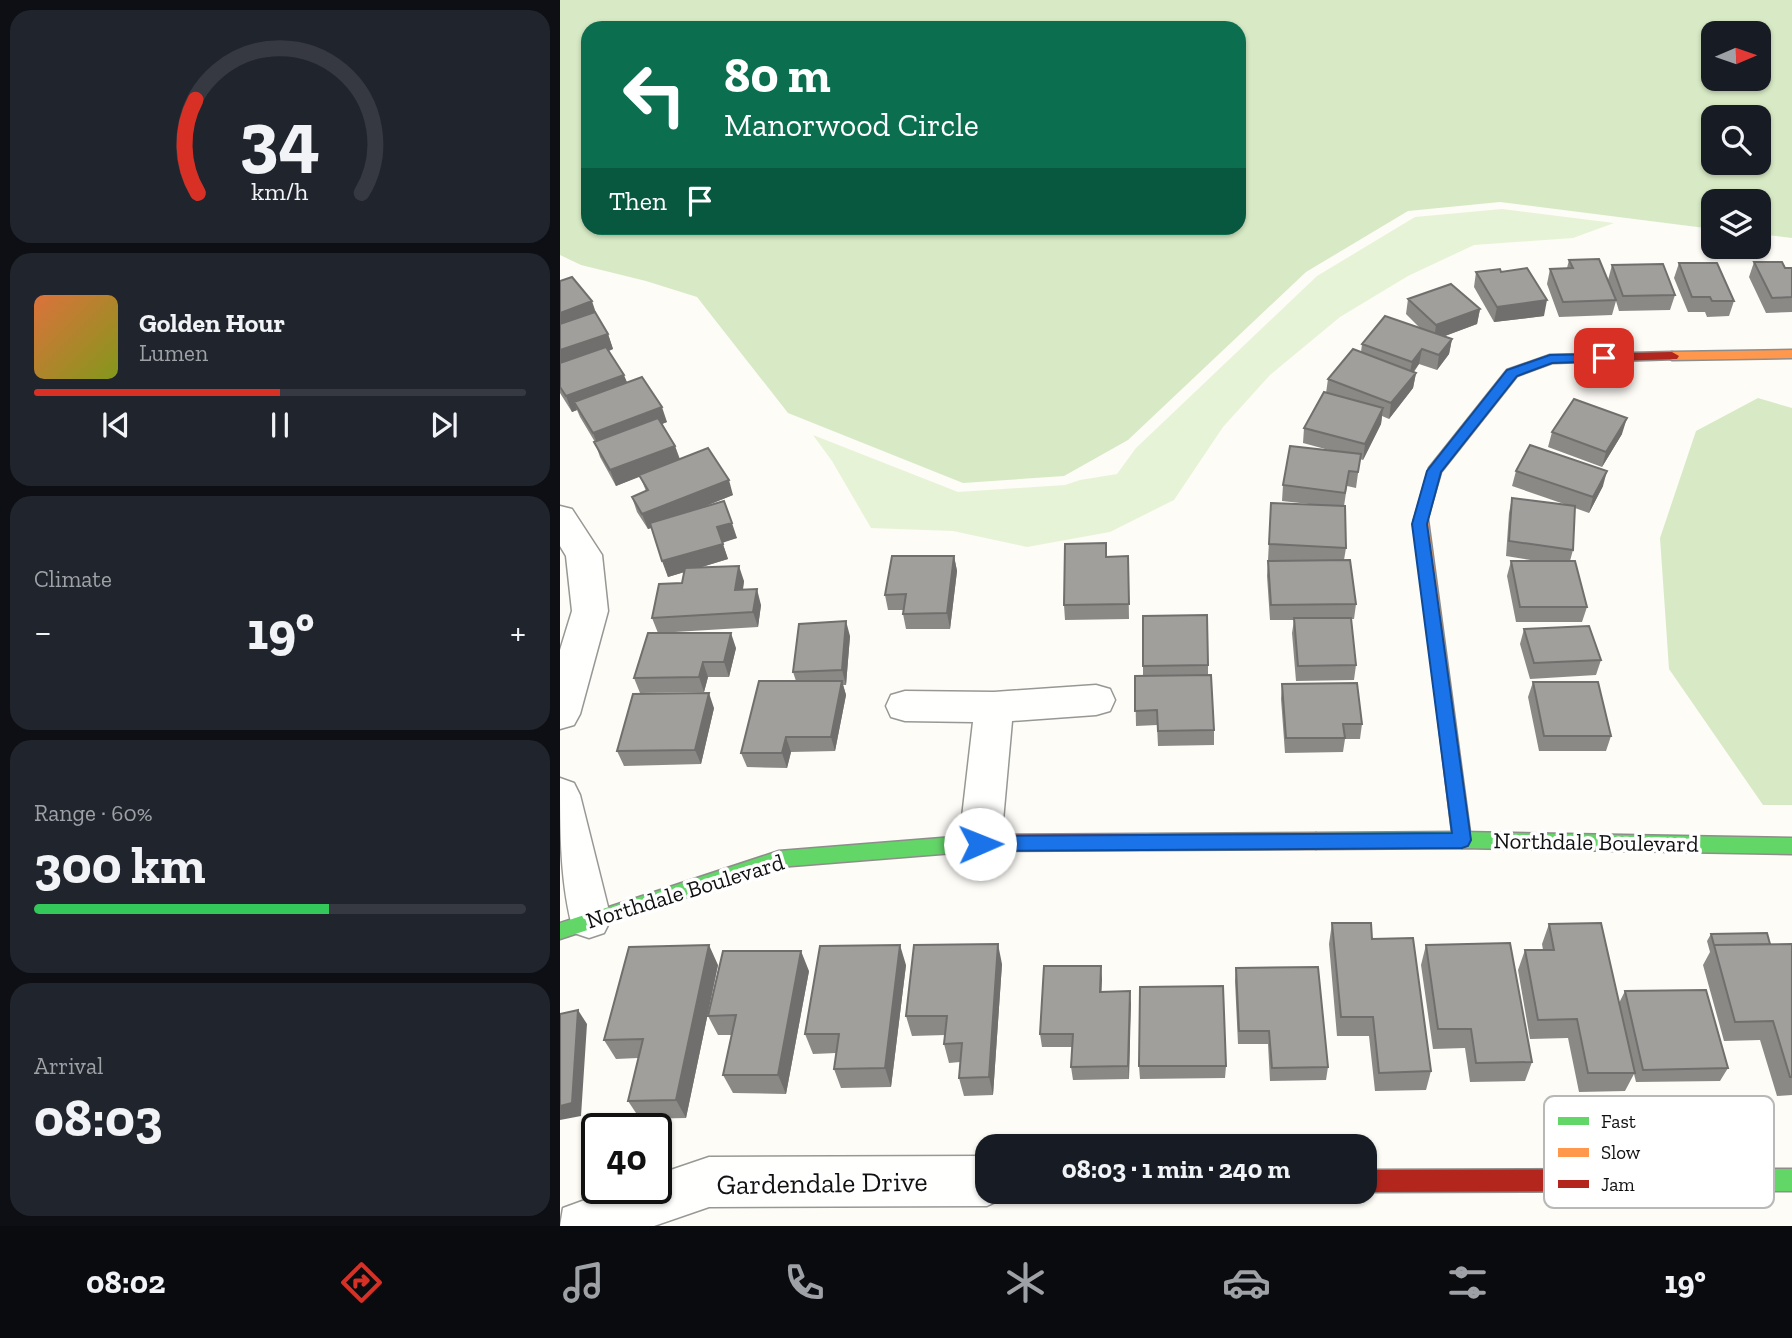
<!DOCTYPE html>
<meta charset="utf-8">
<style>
body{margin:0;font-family:"Zilla Slab",serif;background:#20242c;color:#f1f3f6;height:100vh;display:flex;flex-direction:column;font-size:26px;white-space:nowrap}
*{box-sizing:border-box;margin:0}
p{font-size:23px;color:#9ea1a6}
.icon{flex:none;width:38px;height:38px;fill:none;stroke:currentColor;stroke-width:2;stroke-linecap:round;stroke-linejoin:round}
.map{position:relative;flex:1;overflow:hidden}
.details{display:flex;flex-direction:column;gap:10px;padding:10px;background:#0d0f14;width:560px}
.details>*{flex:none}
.banner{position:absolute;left:21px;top:21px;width:665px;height:214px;border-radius:21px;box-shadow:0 2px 5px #0004;background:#0b6e4f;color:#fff;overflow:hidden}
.needle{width:46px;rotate:88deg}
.tools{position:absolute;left:1141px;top:21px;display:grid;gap:14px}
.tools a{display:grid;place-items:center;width:70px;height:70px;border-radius:14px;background:#171b24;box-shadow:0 2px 5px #0004;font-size:35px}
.speed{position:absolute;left:21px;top:1113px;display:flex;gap:14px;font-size:35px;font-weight:700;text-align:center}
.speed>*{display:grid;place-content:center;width:91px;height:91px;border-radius:50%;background:#171b24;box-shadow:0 2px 5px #0004;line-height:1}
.speed .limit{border:4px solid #111;border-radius:10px;background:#fff;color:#111}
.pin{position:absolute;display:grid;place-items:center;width:60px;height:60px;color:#fff;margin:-30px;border-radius:14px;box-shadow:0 4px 10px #0006}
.me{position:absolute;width:77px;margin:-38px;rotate:89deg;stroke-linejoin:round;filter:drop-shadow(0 0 5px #0008)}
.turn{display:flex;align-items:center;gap:24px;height:147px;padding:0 28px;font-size:32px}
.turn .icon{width:91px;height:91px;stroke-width:2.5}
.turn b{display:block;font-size:49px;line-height:60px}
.then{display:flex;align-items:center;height:66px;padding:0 28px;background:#0003;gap:14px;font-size:26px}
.big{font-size:52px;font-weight:700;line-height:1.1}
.details .card{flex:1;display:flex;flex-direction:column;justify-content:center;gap:10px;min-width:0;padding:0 24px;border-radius:21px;background:#20242c}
.details .dial{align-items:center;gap:0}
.dial svg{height:182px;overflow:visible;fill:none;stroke:#363941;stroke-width:7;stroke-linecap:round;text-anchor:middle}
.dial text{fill:#f1f3f6;stroke:none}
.song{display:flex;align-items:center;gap:21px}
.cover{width:84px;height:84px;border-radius:10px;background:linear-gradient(135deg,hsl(20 70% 55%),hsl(70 70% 35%))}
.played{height:7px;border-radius:4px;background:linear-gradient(90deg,#d93025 50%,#363941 50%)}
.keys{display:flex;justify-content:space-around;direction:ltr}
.heat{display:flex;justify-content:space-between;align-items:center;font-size:38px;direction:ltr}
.charge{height:10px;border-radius:5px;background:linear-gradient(90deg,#34c759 60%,#363941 0)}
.trip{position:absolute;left:415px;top:1134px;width:402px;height:70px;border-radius:21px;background:#171b24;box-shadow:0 2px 5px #0004;font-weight:700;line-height:70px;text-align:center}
.dock{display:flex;height:112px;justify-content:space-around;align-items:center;background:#090b0e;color:#9ea1a6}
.dock .icon{width:49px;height:49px}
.dock .selected{color:#d93025}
.dock b{font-size:32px;color:#f1f3f6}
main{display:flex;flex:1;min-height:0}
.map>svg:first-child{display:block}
.green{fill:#e7f3d7}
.forest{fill:#d8eac5;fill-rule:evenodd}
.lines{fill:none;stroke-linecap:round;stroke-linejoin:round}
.street-casing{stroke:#979795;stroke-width:3}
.fast-casing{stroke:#8e8d8b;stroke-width:3}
.slow-casing{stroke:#8e8d8b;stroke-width:3}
.jam-casing{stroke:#8e8d8b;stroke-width:3}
.street{fill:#fffffe;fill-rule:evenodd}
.fast{fill:#63d668;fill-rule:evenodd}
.slow{fill:#ff974d;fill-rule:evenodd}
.jam{fill:#b3261e;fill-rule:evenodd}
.wall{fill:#8a8986}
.shaded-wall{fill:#716f6d}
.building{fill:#a19f9c;stroke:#716f6d;stroke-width:2}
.route{fill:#1a73e8;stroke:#114b97;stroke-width:2}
.labels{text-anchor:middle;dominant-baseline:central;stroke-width:7;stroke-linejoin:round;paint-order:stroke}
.street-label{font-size:23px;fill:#111;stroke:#fff}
.near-street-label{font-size:28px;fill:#111;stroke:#fff}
.key{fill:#fff;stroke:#b8b8b8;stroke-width:2}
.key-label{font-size:19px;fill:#111}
</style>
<main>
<section class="details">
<div class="card dial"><svg viewBox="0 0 100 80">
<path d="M14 69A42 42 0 1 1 86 69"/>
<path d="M14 69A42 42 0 0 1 13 28" stroke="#d93025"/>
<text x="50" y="56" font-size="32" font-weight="700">34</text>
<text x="50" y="72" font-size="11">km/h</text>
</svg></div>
<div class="card">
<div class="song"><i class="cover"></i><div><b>Golden Hour</b><p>Lumen</p></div></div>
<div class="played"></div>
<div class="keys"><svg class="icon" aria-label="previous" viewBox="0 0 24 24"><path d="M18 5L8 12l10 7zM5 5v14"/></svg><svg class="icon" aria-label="pause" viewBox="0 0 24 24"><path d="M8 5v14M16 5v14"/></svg><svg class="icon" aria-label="next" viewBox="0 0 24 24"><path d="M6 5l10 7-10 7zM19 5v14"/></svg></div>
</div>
<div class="card"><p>Climate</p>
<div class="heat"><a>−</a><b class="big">19°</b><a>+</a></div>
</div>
<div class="card"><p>Range · 60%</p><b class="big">300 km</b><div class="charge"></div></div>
<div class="card"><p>Arrival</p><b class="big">08:03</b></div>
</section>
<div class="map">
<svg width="1232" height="1226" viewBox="0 0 1232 1226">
<rect width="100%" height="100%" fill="#fdfcf7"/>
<path class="green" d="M942,209l112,14 -41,15 -99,7 -66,31 -68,41 -70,58 -19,21 -28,31 -49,73 -64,32 -83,15 -74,-16 -82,-3 -39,-67 -19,-26 145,57 107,-7 15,-5 37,-6 19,-26 181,-172 98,-59z"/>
<path class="forest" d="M0,0h1232v238l-33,-4v-33h-46v28l-213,-27 -92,9 -102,61 -178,168 -64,36 -101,7 -175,-70 -91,-116 -51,-16 -65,-16 -21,-10zM28,28h651v200h-651zM1153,33h46v46h-46zM1153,117h46v46h-46z
M1198,398l34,10v397h-29l-94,-136 -9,-131 36,-107z"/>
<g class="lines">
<defs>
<path id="street" d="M0,506l12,3 30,46 6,56 -28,103 -6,11 -14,4v-79l12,-39 -6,-55 -6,-10z
M536,685l14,4 5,11 -5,11 -14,4 -84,6 -11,122 -6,13 -15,5 -15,-5 -6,-13 14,-121 -68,-1 -14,-4 -5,-11 5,-11 14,-4 89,1z
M0,778l14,5 6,12 31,124 -7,14 -15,5 -15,-5c-14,-47 -14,-104 -14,-155z
M427,1156v36h20l-3,6 -17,8 -278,1 -55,19h-94l3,-18 55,-20h38v-13l53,-18z"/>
<path id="fast" d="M902,832l330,6v16l-330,-6 -146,1 -6,-3 -3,-5 3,-5 6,-3z
M419,835l6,3 3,5 -3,5 -6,3 -200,16 -219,72v-16l219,-72z
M1125,1169h107v22h-107l-7,-4 -4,-7 4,-7z"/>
<path id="slow" d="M1232,350v8l-120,2 -7,-4 7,-4z
M861,515l7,5 43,320 -3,5 -6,3 -6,-3 -3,-5 -39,-320z"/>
<path id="jam" d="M1112,352l7,4 -2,3 -125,4 -35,13 -76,96 -15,52h-10l-2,-4 15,-52 78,-98 43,-15z
M756,833l6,3 3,5 -3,5 -6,3 -337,2 -6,-3 -3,-5 3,-5 6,-3z
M1125,1169l7,4 4,7 -4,7 -7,4 -320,1v-22z"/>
</defs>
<use href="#street" class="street-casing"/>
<use href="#fast" class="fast-casing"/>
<use href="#slow" class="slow-casing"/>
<use href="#jam" class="jam-casing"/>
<use href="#street" class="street"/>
<use href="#fast" class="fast"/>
<use href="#slow" class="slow"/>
<use href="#jam" class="jam"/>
</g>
<path class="wall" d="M1009,260l39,20 4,-15 63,30 -5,15 -51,1 -3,-10 -4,14 -53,2 -12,-33 3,-15 17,-1z
M1194,262l31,6h7v44l-26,1 -17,-36z
M1119,263l55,38 -5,15 -22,1 -2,-5h-17l-14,-34z
M916,272h25l43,44 -50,6 -20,-35z
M0,281l37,35 11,18 5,15 -4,2 18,31 40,40 -5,2 13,22 5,13 53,36 -30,12 34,31 -15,4 6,17 -29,9 45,13 -1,9 18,15 -3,22 -100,6 -6,-15 30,-35 2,-11 -16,5 -16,-49 -4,1 -11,-17 -5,-15 14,-6 -6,-15 -24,10 -16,-29 -5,-15 -15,-25 -3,-7 -5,2 -12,-19z
M848,299l72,10 -3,15 -32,12 7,3 -3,15 -12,16 -18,-6 -5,8 2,1 -3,15 -24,31 -7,-3 -1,8 -18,36 -3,-1 -4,29 -9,-2 -3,20 2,42 -2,12 12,44 -2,15h-3l5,46 -2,15 -58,1 -4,-48 2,-13h-24l-3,-44 1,-15h26l-26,-1 3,-57 47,2 -36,-4 1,-16 46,-35 -26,-7 1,-15 22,-35 2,-14 33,-27 1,-8 58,-16 -14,-14z
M992,432l70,2 -20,33 -54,-20z
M956,471l87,15 -14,27 -14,-5 -2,42 -3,11 17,46 -5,15h-66l-9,-46 4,-15h26l-31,-5 3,-43 3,-15 55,7 -55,-19z
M394,556l3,15 -7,58h-44l-3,-15 1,-4h-16l-3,-15z
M568,556l1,63 -64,1 -1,-15 43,-48z
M583,616l65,49v10l6,55v15l-56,1 -1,-21 -21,1 -1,-50h8z
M964,629l77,31 -5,15 -66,4 -10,-35z
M290,636l-4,49h-3l3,10 -11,56 -44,1 -4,16 -40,-1 -6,-14 55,-72 -3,-9z
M176,648l-7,29h-21l-4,15 -64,1 -6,-15z
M973,682l78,54 -5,15h-67l-11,-54z
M722,684l80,40 -2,15h-15l-2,13 -58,1 -4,-54z
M154,708l-13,56 -77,2 -7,-15z
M772,923l40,16 59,132 -5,19 -51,1 -6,-55h-32l-8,-92z
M989,924l70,79 6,-12 103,77 -8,13 -84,1 -2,-8 -9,17 -46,1 -11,-54 -38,1 -12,-69 7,-20h18l-1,-6z
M1151,934l59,10h22v151l-15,1 -17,-56 -36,1 -21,-76 7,-13 -3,-11z
M866,945l106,117 -7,19 -55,1 -5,-34 -32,1 -12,-84z
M442,964l-9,131 -29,1 -5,-18 1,-16 -11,1 -5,-19 1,-9 -33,1 -6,-20z
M158,965l-32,153 -46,1 -12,-18 10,-43 -22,1 -12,-19z
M346,965l-15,122 -50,1 -7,-19 2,-16 -23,1 -8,-20z
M541,966v25h29l-1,88 -56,1 -2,-13 1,-20h-30l-2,-13z
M676,968l92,99 -2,13 -56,1 -2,-37h-30l-3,-63z
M249,971l-23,123 -53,-1 -10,-18 9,-40h-14l-10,-19z
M579,1066h87l-1,12 -85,1z"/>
<path class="shaded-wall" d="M987,300l-3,16 -50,6 3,-15z
M32,301l5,15 -37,15v-18z
M920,309l-3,15 -43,16 2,-15z
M48,334l5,15 -53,18v-17z
M892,339l-3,15 -12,16 2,-15z
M862,349l-3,15 -10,13 3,-15z
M856,373l-3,15 -24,31 2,-16z
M64,375l6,15 -56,12 3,8 -5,2 -6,-16z
M102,407l5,15 -68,26 -6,-15z
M823,408l-2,16 -18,36 2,-16z
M1067,418l-5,16 -20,33 4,-15z
M115,446l5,15 -64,25 -6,-16z
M1047,471l-4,15 -14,27 4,-16z
M169,480l4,15 -85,34 -6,-15z
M172,523l5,15 -15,5 -5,-16z
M163,544l5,15 -60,18 -6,-16z
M394,556l3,15 -7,58 -3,-16z
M179,566l5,15 -4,25 -5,-16z
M197,589l4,16 -3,22 -5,-15z
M286,621l4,15 -4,49 -4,-15z
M171,633l5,15 -7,29 -5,-15z
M143,662l5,15 -4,15 -5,-15z
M282,681l4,14 -11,56 -4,-14z
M149,693l5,15 -13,56 -6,-14z
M226,737l5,15 -4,16 -5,-15z
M438,944l4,20 -9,131 -4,-18z
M149,945l9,20 -32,153 -10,-18z
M340,945l6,20 -15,122 -6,-19z
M241,951l8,20 -23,123 -8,-19z
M541,966l1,13 -1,26 -1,-13z
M570,991l1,13 -2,75 -1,-13z
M18,1010l9,14 -6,92 -21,4v-14z"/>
<path class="building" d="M1039,259l17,41 -53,2 -13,-33 23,-1 -4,-8z
M1194,262h28l3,6h7v29l-20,1z
M1119,263h38l17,38h-22l-2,-4h-18z
M1103,264l12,31 -52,1 -11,-31z
M967,268l20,32 -50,7 -21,-35 24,-3 1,3z
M12,277l20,24 -32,12v-32z
M891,284l29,25 -44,16 -28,-26z
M35,312l13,22 -48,16v-26z
M825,316l67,23 -13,16 -17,-6 -10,13 -50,-18z
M46,347l18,28 -58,21 -6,-9v-24z
M793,349l63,24 -25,30 -63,-24z
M82,377l20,30 -69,26 -19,-31z
M764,392l59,16 -18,36 -61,-16z
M1014,399l53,19 -21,34 -54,-20z
M98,418l17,28 -65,24 -16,-28z
M970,445l77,26 -14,26 -77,-26z
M730,446l71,8 -3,18 -9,-1 -4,22 -62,-8z
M148,448l21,32 -87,34 -10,-17 16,-7 -9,-15z
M952,498l63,8 -2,44 -64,-9z
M164,501l8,22 -15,4 6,17 -61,17 -12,-38z
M711,503l74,3 1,42 -77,-4z
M546,543v14l22,-1 1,48 -65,1 1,-61z
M332,556h62l-7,57 -44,1 3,-20 -21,1z
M790,560l6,44 -85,1 -3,-44z
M951,561h64l12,46h-67z
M179,566l-4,24 22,-1 -4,23 -101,6 7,-34 23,-1 3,-15z
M647,615l1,50 -65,1v-50z
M734,618h57l5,47 -58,1z
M286,621l-4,49 -49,2 6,-48z
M1029,626l12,34 -67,3 -10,-34z
M88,633h83l-7,29h-21l-4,15 -65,1z
M651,675l3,55 -56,1 -1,-21 -22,1v-35z
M199,681h83l-11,56h-45l-4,16h-41z
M973,682h65l13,54h-67z
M797,683l5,41h-19l2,14h-59l-4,-54z
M149,693l-14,57 -78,1 16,-57z
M772,923h39l1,16 41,-1 18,133 -52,2 -6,-56h-32z
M1041,923l34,150h-47l-11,-54 -39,1 -13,-70h29l-5,-26z
M1207,933l3,11 -56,1 -3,-11z
M950,943l22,119 -56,1 -5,-34h-33l-12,-84z
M438,944l-9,133 -30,1 3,-35 -18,1 3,-28h-41l8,-71z
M1232,944v133h-2l-17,-56 -38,1 -21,-77z
M149,945l-33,155 -48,1 15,-62 -39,1 25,-93z
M340,945l-15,123 -51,1 5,-35h-34l15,-88z
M163,951h78l-23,124h-55l13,-60 -28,1z
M484,966h57l-1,26 30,-1 -2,75 -57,1 2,-33h-33z
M758,967l10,100 -56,1 -3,-37h-30l-3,-63z
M663,986l3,80h-87l1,-79z
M1146,990l22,78 -85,2 -18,-79z
M18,1010l-6,93 -12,3v-92z"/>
<path class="route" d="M1044,354l7,4 -2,3 -57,2 -35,13 -76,96 -14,52 44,316 -3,6 -6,2 -482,3 -7,-2 -2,-5 2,-6 7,-2 472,-3 -40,-309 15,-53 80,-101 43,-15z"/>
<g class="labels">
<g class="street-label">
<text transform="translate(1036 842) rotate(1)">Northdale Boulevard</text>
<text transform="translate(125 891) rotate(-17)">Northdale Boulevard</text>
</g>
<g class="near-street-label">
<text transform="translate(262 1183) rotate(-1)">Gardendale Drive</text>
</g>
</g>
<rect x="984" y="1096" width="230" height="112" rx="10" class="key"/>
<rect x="998" y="1117" width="31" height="8" fill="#63d668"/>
<rect x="998" y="1148" width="31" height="9" fill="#ff974d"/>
<rect x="998" y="1180" width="31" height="8" fill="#b3261e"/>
<g class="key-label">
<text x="1041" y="1128">Fast</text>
<text x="1041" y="1159">Slow</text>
<text x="1041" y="1191">Jam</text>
</g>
</svg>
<div class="tools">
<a><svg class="needle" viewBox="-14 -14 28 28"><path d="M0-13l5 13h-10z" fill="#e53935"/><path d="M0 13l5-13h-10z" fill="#9ea1a6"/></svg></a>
<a><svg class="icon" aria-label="search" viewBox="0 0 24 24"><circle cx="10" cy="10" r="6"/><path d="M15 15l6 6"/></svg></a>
<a><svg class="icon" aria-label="layers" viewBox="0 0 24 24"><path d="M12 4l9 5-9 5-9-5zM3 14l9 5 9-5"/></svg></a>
</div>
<div class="speed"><div class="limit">40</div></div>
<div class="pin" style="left:1044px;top:358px;background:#d93025"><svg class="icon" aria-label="arrive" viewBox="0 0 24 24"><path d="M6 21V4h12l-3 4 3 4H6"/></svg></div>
<svg class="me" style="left:420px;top:844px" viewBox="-20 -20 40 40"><circle r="19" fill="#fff"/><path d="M0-13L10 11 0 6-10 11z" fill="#1a73e8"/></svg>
<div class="trip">08:03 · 1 min · 240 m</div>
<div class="banner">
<div class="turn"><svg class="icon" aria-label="left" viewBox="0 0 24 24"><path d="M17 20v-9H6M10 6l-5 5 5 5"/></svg><div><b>80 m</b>Manorwood Circle</div></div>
<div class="then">Then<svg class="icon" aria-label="arrive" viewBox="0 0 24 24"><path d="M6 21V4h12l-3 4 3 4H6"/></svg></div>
</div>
</div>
</main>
<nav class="dock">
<b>08:02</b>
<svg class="icon selected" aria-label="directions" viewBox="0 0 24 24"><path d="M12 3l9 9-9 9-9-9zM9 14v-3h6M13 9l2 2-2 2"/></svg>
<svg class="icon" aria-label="music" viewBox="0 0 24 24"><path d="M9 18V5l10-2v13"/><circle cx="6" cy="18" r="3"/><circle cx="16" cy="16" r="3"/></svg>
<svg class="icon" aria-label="phone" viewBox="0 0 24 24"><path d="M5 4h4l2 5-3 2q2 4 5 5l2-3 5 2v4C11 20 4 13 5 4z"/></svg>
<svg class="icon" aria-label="climate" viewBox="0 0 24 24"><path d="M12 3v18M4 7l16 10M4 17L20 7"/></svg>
<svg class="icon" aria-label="car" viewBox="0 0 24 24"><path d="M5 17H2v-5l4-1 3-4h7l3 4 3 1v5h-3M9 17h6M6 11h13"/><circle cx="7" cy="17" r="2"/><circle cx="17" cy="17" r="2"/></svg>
<svg class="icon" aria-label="filters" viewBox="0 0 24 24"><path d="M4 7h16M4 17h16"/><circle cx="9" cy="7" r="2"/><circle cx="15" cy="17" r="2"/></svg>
<b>19°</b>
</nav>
